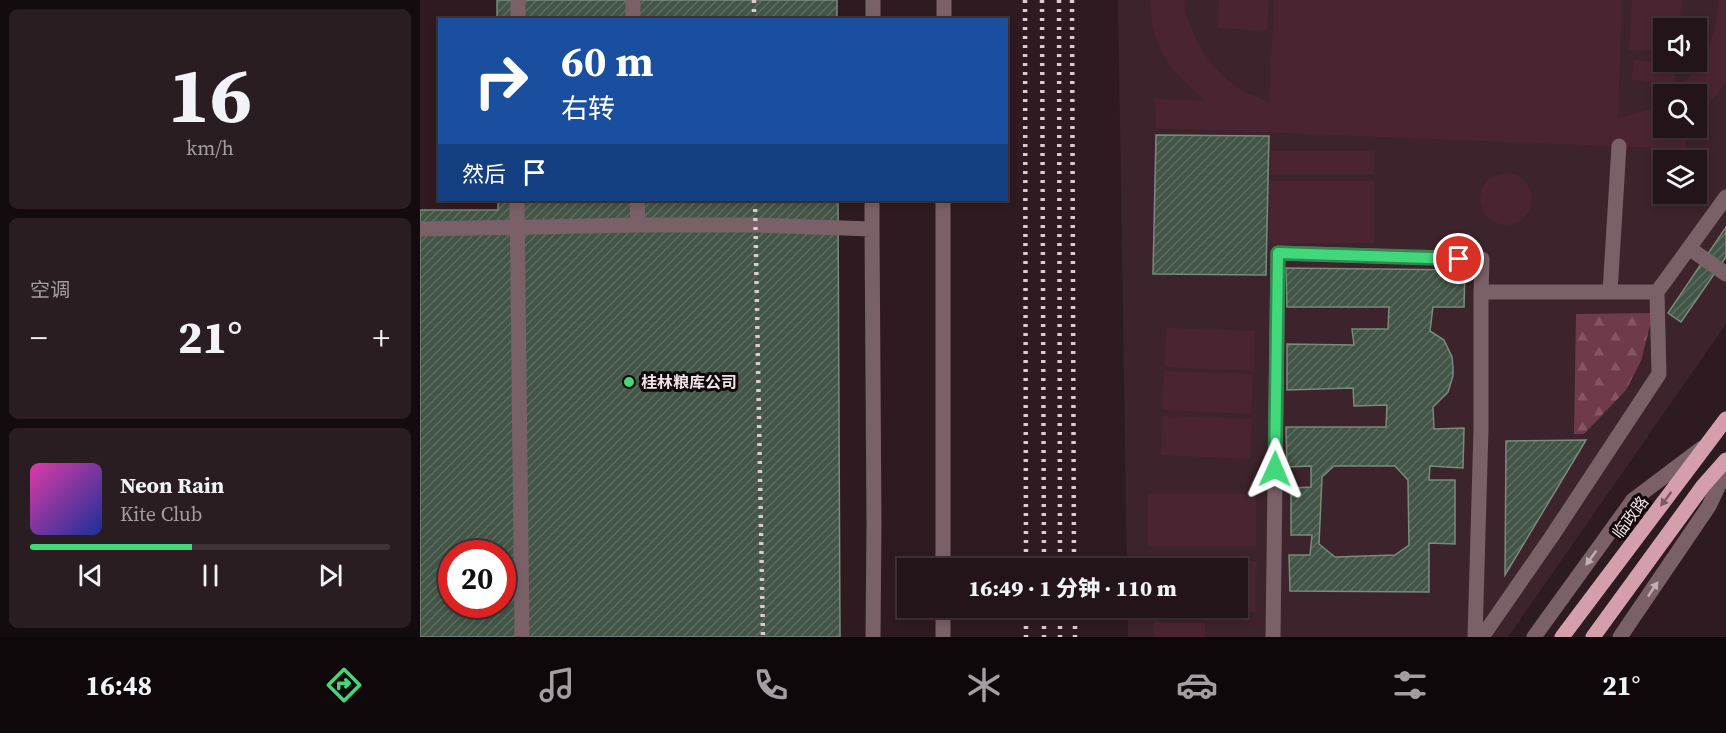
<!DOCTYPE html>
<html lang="zh">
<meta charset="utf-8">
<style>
body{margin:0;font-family:"Source Serif 4","Noto Sans SC",serif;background:#2a1d22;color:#f1f3f6;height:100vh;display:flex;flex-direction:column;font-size:22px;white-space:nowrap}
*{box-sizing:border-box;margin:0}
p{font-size:20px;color:#a29ea2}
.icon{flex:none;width:33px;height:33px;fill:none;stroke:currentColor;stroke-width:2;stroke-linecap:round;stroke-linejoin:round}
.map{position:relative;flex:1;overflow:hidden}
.side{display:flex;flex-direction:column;gap:9px;padding:9px;background:#130b0e;width:420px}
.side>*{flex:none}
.top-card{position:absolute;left:18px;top:18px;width:570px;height:183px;border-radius:0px;box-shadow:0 3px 9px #0003,0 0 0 2px #3f3338;background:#1a4fa0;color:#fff;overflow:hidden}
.controls{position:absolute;left:1233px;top:18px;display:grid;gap:12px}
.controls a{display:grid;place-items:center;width:54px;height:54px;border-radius:0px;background:#221419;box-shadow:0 3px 9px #0003,0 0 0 2px #3f3338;font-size:30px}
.speed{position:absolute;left:18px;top:540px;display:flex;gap:12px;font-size:30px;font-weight:700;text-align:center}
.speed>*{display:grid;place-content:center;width:78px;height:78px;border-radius:50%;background:#221419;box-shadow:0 3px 9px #0003,0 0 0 2px #3f3338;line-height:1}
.speed .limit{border:9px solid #d22;background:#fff;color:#111}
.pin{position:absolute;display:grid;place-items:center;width:51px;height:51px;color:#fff;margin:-26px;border:3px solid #fff;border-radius:50%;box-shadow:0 2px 6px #0007}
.me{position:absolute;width:66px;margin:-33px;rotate:1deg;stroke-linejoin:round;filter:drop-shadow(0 0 4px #0008)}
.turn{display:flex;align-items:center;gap:21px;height:126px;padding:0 24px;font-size:27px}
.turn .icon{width:78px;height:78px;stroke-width:2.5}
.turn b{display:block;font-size:42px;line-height:51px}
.then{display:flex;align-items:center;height:57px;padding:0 24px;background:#0003;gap:12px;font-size:22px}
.big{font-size:45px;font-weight:800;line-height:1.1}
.side .widget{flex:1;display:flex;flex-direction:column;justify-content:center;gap:9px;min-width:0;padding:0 21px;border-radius:9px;background:#2a1d22}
.side .dial{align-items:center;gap:0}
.dial b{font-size:78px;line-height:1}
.song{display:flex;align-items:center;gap:18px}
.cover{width:72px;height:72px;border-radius:9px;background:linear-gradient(135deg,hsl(320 70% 55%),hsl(230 70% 35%))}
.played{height:6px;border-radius:3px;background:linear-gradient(90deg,#43d77b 45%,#3f3338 45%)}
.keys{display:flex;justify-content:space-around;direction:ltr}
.heat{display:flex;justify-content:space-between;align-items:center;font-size:33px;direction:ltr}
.trip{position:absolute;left:477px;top:558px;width:351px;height:60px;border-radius:0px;background:#221419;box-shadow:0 3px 9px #0003,0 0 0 2px #3f3338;font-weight:800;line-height:60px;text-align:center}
.tab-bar{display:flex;height:96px;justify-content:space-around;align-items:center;background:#0e080a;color:#a29ea2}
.tab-bar .icon{width:42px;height:42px}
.tab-bar .active{color:#43d77b}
.tab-bar b{font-size:27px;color:#f1f3f6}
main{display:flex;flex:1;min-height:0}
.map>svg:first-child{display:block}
.built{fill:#3d232b;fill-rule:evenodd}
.green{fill:#4a2531}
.forest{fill:url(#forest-firs)}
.building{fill:url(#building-hatch);stroke:#788b7c;stroke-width:1.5;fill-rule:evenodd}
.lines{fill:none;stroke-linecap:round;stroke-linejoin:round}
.minor{stroke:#7a6067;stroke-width:15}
.major{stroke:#d49ead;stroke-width:15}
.rail{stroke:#d9cbce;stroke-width:4.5;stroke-dasharray:3 6;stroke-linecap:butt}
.oneway{fill:#7c5a64}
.oneway2{fill:#c1aeb3}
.route-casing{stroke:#2c8c50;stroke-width:15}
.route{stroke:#43d77b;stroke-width:10}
.poi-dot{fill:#43d77b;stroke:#11080b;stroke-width:2}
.labels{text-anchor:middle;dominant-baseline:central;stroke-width:6;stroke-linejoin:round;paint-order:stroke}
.poi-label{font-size:16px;font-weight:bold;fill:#f0e2e5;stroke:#11080b;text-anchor:start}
.street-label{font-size:16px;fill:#f0e2e5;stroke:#11080b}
</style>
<main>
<section class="side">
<div class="widget dial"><b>16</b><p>km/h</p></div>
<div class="widget"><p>空调</p>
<div class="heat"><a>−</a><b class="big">21°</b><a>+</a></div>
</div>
<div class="widget">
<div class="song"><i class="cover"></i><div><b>Neon Rain</b><p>Kite Club</p></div></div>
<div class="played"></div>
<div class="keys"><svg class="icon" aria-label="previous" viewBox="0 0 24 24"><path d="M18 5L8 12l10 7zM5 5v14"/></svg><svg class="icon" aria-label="pause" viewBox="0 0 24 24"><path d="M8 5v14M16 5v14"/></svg><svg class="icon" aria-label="next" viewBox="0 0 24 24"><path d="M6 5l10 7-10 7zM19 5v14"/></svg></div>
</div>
</section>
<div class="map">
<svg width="1306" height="637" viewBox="0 0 1306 637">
<defs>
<pattern id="forest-firs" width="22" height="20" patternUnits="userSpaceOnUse" patternTransform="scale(1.5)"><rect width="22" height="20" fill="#6f3a4a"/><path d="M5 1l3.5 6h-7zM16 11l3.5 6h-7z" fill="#845664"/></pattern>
<pattern id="building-hatch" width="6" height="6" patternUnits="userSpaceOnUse" patternTransform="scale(1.5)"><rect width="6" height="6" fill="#435547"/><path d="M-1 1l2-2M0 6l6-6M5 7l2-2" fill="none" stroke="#5e6d61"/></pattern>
</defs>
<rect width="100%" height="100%" fill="#2e1b21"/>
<path class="built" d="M698,0h608v324l-218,313h-380v-29h110v-40h-111zM1244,28h32v34h-32zM1244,94h32v34h-32zM1244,160h32v34h-32z"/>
<path class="green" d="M730,0h34c4,36 28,72 59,91 8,5 18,7 26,11l5,-102h348l-4,118 30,-8 15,-10 1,28h21v21l-529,-21 -1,-29 51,2c-37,-32 -54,-50 -56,-101z
M799,0h50l-2,31 -49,-3z
M1212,0h49l-1,28h-16l-1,23 -34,-1z
M1298,0h8v82l-13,17 -16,15 -1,-20h-26c32,-24 48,-54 48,-94z
M1213,60l44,3 -2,20 -43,-3z
M851,151h103v23h-104z
M1060 199a26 26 0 1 1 52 0a26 26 0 1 1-52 0Z
M849,181h105v62l-105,1z
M746,328l89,3 -1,40 -89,-4z
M744,371l89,3 -2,40 -89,-4z
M743,416l89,3 -2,40 -89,-4z
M728,494h108v52h-108z
M729,560l108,1 -1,51h-107v-4h89v-40h-89z
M734,622l51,1v14h-52z"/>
<path class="forest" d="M1233,313l-12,48 -15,29 -42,44h-10l2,-120z"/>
<path class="building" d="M77,0h340v20h-340z
M736,135l113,1 -3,139 -113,-1z
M78,200h340l2,437h-420v-427h78zM32,554h50v50h-50z
M1306,227v30l-45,65 -13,-9z
M866,268l179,2 -1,37h-31l-3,24 14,9 8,17 1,10v9l-5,16 -15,15 1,22 30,-1 -1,40 -33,-2 -1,14h26v64l-26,-1v49l-139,-1 -1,-36h21l2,-20h-21v-47l20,-1v-21l-24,1 -1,-40h100l1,-22 -33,1 -1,-18 -66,2v-46l67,1 -2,-16h36l1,-22h-102zM914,466h61l13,14 1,65 -14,10 -60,2 -16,-13 3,-67z
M1166,440l-81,135 1,-134z"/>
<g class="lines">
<path class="minor" d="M213,0v20
M98,20v-20
M453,20v-20
M524,20v-20
M97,200l5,437
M217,200l1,25
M0,229l218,-4h117l117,4 2,295 -1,113
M452,229v-29
M1269,248l37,-51
M1190,292l9,-146
M523,568v-368
M523,637v-29
M853,637l5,-384 204,6 -1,33
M1055,637l6,-208v-137h176
M1062,637l70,-101 107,-162 -2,-82 32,-44 37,26
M1114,637l99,-137 69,-52
M1200,637l89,-131 17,-36"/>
<path class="major" d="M1142,637l164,-218
M1173,637l110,-151 23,-26"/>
<path class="rail" d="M334,0v20
M605,0l1,568
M622,0l2,568
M639,0l1,568
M652,0l2,568
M335,200l8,437
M606,608v29
M624,608v29
M640,608v29
M655,608v29"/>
</g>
<defs><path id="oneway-solid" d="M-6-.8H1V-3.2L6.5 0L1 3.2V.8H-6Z" transform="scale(1.5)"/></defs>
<use class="oneway" href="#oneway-solid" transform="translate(1246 499) rotate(127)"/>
<g class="oneway2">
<use href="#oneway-solid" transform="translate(1171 558) rotate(126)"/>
<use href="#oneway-solid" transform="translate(1233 589) rotate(-56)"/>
</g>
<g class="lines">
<defs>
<path id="route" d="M855,469l3,-216 181,6"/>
</defs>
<use href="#route" class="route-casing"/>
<use href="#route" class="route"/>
</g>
<circle class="poi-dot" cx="209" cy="382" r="6"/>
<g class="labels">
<g class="poi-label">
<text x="221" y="382">桂林粮库公司</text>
</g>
<g class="street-label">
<text transform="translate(1210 517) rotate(-53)">临政路</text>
</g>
</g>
</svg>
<div class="controls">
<a><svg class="icon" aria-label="sound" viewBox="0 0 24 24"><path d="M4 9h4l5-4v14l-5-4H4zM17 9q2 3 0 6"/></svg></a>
<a><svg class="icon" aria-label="search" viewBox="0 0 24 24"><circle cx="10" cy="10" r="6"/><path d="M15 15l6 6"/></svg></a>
<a><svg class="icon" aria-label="layers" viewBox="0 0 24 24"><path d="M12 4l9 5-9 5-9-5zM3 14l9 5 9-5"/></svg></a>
</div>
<div class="speed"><div class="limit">20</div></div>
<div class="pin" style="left:1039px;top:259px;background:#d93025"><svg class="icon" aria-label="arrive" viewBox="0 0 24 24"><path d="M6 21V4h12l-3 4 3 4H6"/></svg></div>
<svg class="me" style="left:855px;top:469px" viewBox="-20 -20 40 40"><path d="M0-17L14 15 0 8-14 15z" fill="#43d77b" stroke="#fff" stroke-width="4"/></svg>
<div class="trip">16:49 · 1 分钟 · 110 m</div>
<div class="top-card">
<div class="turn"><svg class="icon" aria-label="right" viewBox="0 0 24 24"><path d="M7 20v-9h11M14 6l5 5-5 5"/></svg><div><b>60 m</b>右转</div></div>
<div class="then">然后<svg class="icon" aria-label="arrive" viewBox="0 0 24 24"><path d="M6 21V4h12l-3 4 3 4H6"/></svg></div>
</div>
</div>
</main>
<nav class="tab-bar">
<b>16:48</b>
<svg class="icon active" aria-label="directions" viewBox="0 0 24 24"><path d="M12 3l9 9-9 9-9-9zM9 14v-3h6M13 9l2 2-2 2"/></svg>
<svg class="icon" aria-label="music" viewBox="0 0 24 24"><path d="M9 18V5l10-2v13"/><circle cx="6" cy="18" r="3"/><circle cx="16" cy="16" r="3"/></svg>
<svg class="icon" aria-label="phone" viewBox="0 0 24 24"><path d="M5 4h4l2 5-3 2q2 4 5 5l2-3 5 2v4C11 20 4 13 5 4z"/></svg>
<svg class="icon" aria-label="climate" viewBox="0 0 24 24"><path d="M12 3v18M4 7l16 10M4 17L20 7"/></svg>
<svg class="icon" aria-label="car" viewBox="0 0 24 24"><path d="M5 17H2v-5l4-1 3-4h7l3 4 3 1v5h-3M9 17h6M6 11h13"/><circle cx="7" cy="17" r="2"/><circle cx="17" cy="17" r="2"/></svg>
<svg class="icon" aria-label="filters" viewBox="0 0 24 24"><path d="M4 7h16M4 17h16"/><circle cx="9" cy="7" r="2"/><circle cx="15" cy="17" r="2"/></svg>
<b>21°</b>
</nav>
